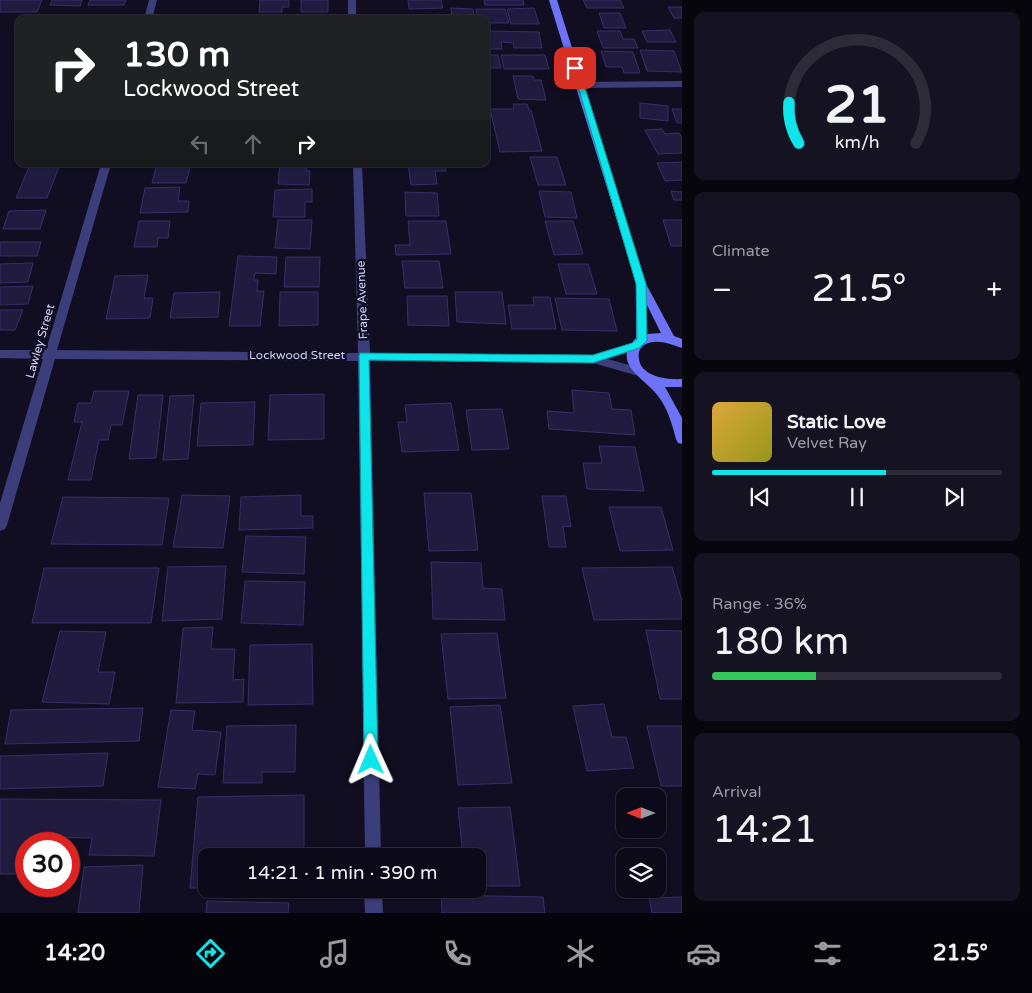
<!DOCTYPE html>
<meta charset="utf-8">
<style>
body{margin:0;font-family:"Varela Round",sans-serif;background:#151321;color:#f1f3f6;height:100vh;display:flex;flex-direction:column;font-size:19px;white-space:nowrap}
*{box-sizing:border-box;margin:0}
p{font-size:16px;color:#9a9aa2}
.icon{flex:none;width:28px;height:28px;fill:none;stroke:currentColor;stroke-width:2;stroke-linecap:round;stroke-linejoin:round}
.map{position:relative;flex:1;overflow:hidden}
.side{display:flex;flex-direction:column;gap:12px;padding:12px;background:#07060d;width:350px}
.side>*{flex:none}
.top-card{position:absolute;left:15px;top:15px;width:475px;height:152px;border-radius:10px;box-shadow:0 1px 4px #0004,0 0 0 1px #2c2b37;background:#202124;color:#fff;overflow:hidden}
.needle{width:32px;rotate:270deg}
.controls{position:absolute;left:616px;top:788px;display:grid;gap:10px}
.controls a{display:grid;place-items:center;width:50px;height:50px;border-radius:10px;background:#0c0a18;box-shadow:0 1px 4px #0004,0 0 0 1px #2c2b37;font-size:25px}
.speed{position:absolute;left:15px;top:832px;display:flex;gap:10px;font-size:25px;font-weight:700;text-align:center}
.speed>*{display:grid;place-content:center;width:65px;height:65px;border-radius:50%;background:#0c0a18;box-shadow:0 1px 4px #0004,0 0 0 1px #2c2b37;line-height:1}
.speed .limit{border:8px solid #d22;background:#fff;color:#111}
.pin{position:absolute;display:grid;place-items:center;width:42px;height:42px;color:#fff;margin:-21px;border-radius:10px;box-shadow:0 2px 8px #0006}
.me{position:absolute;width:55px;margin:-28px;rotate:359deg;stroke-linejoin:round;filter:drop-shadow(0 0 4px #0008)}
.turn{display:flex;align-items:center;gap:18px;height:105px;padding:0 25px;font-size:22px}
.turn .icon{width:65px;height:65px;stroke-width:2.5}
.turn b{display:block;font-size:35px;line-height:42px}
.lanes{display:flex;align-items:center;height:48px;padding:0 25px;background:#0003;justify-content:center;gap:25px;direction:ltr}
.lanes .off{opacity:.35}
.big{font-size:38px;font-weight:600;line-height:1.1}
.side .card{flex:1;display:flex;flex-direction:column;justify-content:center;gap:8px;min-width:0;padding:0 18px;border-radius:10px;background:#151321}
.side .dial{align-items:center;gap:0}
.dial svg{height:130px;overflow:visible;fill:none;stroke:#2c2b37;stroke-width:7;stroke-linecap:round;text-anchor:middle}
.dial text{fill:#f1f3f6;stroke:none}
.song{display:flex;align-items:center;gap:15px}
.cover{width:60px;height:60px;border-radius:8px;background:linear-gradient(135deg,hsl(40 70% 55%),hsl(60 70% 35%))}
.played{height:5px;border-radius:2px;background:linear-gradient(90deg,#0ee5ea 60%,#2c2b37 60%)}
.keys{display:flex;justify-content:space-around;direction:ltr}
.heat{display:flex;justify-content:space-between;align-items:center;font-size:28px;direction:ltr}
.charge{height:8px;border-radius:4px;background:linear-gradient(90deg,#34c759 36%,#2c2b37 0)}
.trip{position:absolute;left:198px;top:848px;width:288px;height:50px;border-radius:10px;background:#0c0a18;box-shadow:0 1px 4px #0004,0 0 0 1px #2c2b37;font-weight:600;line-height:50px;text-align:center}
.dock{display:flex;height:80px;justify-content:space-around;align-items:center;background:#05040a;color:#9a9aa2}
.dock .icon{width:35px;height:35px}
.dock .on{color:#0ee5ea}
.dock b{font-size:22px;color:#f1f3f6}
main{display:flex;flex:1;min-height:0}
.map>svg:first-child{display:block}
.building{fill:#201b3f;stroke:#362f6a}
.lines{fill:none;stroke-linecap:round;stroke-linejoin:round}
.street{fill:#3c3e7c;fill-rule:evenodd}
.secondary{fill:#6c73f6;fill-rule:evenodd}
.route{fill:#0ee5ea;stroke:#099598}
.labels{text-anchor:middle;dominant-baseline:central;stroke-width:5;stroke-linejoin:round;paint-order:stroke}
.street-label{font-size:12px;fill:#d1d0fc;stroke:#100e20}
</style>
<main>
<div class="map">
<svg width="682" height="913" viewBox="0 0 682 913">
<rect width="100%" height="100%" fill="#100e20"/>
<path class="building" d="M0,0h42l-5,12h-37z
M52,0h30l-2,6 -30,-1z
M90,0h36l-2,5h-36z
M260,0h29v7h-7v5h-23z
M301,0h27v12h-27z
M408,0h33l2,8 -34,1z
M484,0h39l1,5h-39z
M583,0h37l4,8h-37z
M668,7h14v11h-8z
M451,8l22,1 2,10h-23z
M534,8l5,16h-28l-4,-15z
M476,9h29l4,14h-23v-4h-8z
M599,13h21l6,15h-22z
M70,16h37v3h-38z
M670,30l6,12h-29l-5,-11z
M489,31l50,1 3,16h-28l-1,-5 -12,-1 1,7h-16v-7h5z
M597,31h23l3,8h11l4,9h-35z
M640,50l34,1 8,21 -35,-1z
M601,51l32,1 7,21h-16l-2,-6h-16z
M486,55h12l3,13h-15z
M501,55h44l4,14h-45z
M513,76h20l1,4h7l5,20 -28,-1z
M640,103l28,3v15l-28,-3z
M513,104h14l2,6h2l11,41 -42,1 -10,-43h24z
M672,109h10v14h-5z
M662,129l3,5 14,-1 3,5v15l-24,1 -13,-24z
M530,157h27l9,28h-28z
M682,162v18l-17,1 -8,-18z
M157,164h34l-5,19h-34z
M280,164h26v7h4l-1,14 -31,-1z
M408,164h36l2,7h-11l2,13 -26,1z
M29,167h30l-12,31h-31z
M180,187l-2,14h11l-1,11 -48,1 5,-25z
M312,189v13h-7v15h-32l2,-27z
M539,191l32,1 6,26 -32,-1z
M671,191l11,1v8h-8z
M405,192l32,1 2,23h-33z
M46,210l-6,19h-37l6,-18z
M278,220h34l-2,29 -35,-1z
M663,220h19v26h-11z
M139,221h31l-2,17h-10l-1,9h-23z
M408,221h38l5,33 -55,1 -1,-10h15z
M545,221h28l10,33 -29,1z
M0,242h41l-4,14h-37z
M238,256l39,1 -1,17 -21,-1 -1,7h4l-1,11h7l-4,35h-31z
M286,257h34l-1,30h-35z
M402,261h37l4,27h-38z
M33,263l-5,19 -28,1v-19z
M558,264h30l9,30h-31z
M148,275l-4,23h9l-3,20 -44,1 9,-43z
M33,286l-5,18 -28,1v-18z
M220,292l-2,25 -48,1 4,-25z
M280,292h38v33l-39,1z
M455,292h47l4,32 -49,-2z
M407,296h40l2,30 -41,-1z
M533,297h17l6,32h-44l-4,-24h26z
M555,298l54,1 8,32 -55,-1z
M0,310h23l-8,20h-15z
M572,390l37,3 3,16 19,1 4,25 -86,-6 -2,-18 27,2z
M94,391h35l-7,34h-11l-3,15h-9l-8,40h-23l14,-58h-8l4,-19h13z
M324,394v45l-56,1 2,-45z
M138,395h25l-7,63 -27,1z
M194,395l-6,64 -25,1 7,-64z
M255,402l-2,43 -56,1 4,-43z
M451,403l8,47 -57,2 -4,-30h9l-2,-17z
M502,409l7,40 -37,1 -6,-40z
M599,446l36,1 9,44 -57,-2 -4,-26h19z
M424,493h47l7,57 -49,1z
M182,495l48,1 -7,52 -50,-1z
M301,495v21h12v12l-74,2 2,-33z
M542,496h24l5,31 -8,-1 3,21h-17z
M63,497l106,1 -7,47 -111,-1z
M609,507h52l12,43 -53,1z
M246,536l60,1 -2,37 -62,-2z
M431,562l50,1 2,25 19,1 3,31 -72,-1z
M226,566l-4,53 -60,2 6,-54z
M672,567l10,34v18l-88,1 -12,-52z
M44,568h115l-8,55h-119z
M245,581l60,1 -2,43 -62,-2z
M213,627l-2,22h24l-2,31 11,-1 -1,23 -67,1 7,-75z
M646,630l36,1v68h-22z
M60,631l46,1 -8,40h17l-6,32 -67,-2z
M497,633l9,65 -58,1 -7,-65z
M312,644l1,60 -65,1 2,-60z
M604,704l8,33h14l8,31 -47,3 -14,-65z
M500,705l12,78 -54,2 -8,-78z
M143,708l-4,33 -134,3 6,-34z
M171,710l24,1 -3,19 29,2 -6,43 -17,-1 -3,15 -37,-2z
M296,725l-1,47h-33v11h-39l4,-57z
M647,726h35v60h-21z
M108,753l-5,33 -103,3v-33z
M304,795v61h-98v32h-16l8,-91z
M0,799l161,1 -7,56 -65,-1 3,-17 -63,-1 -1,7h-2l-5,30h-21z
M510,807l10,79h-44v-30h-13l-5,-48z
M143,865l-4,48h-61l6,-46z
M441,895l102,2 2,16h-103z
M682,897v16h-30l-3,-15z
M207,901l82,2 -1,10h-82z"/>
<g class="lines">
<path class="street" d="M149,0h8l-5,19h-8z
M348,0h8v19h-8z
M682,81v6l-101,1 -4,-3 4,-3z
M101,164h10l-54,186 301,3 -5,-189h9l8,189 223,2 43,-13 6,4 -2,3 -32,10 38,11 2,3 -6,4 -49,-14 -223,-2 11,495h-16l-7,-495 -303,-2 -48,166 -2,4 -5,2v-28l43,-144 -43,-1v-8h46z
M364,889h18l1,24h-18z"/>
<path class="secondary" d="M549,0h8l89,284 28,52 8,3v9c-13,-4 -25,-10 -38,-3 -5,4 -6,8 -5,14 2,18 29,21 43,20v8h-17l17,31v26l-4,-1 -2,-4c-4,-15 -8,-30 -18,-43 -13,-18 -48,-32 -22,-58v-47l2,-3zM647,305l14,28 -14,1z"/>
</g>
<path class="route" d="M572,66l7,2 67,216 1,57 -8,7 -46,15 -224,-3 9,400 -2,5 -5,2 -5,-2 -2,-5 -5,-404 1,-3 233,2 39,-12 5,-4 -1,-55z"/>
<g class="labels">
<g class="street-label">
<text transform="translate(362 300) rotate(-92)">Frape Avenue</text>
<text transform="translate(40 341) rotate(-74)">Lawley Street</text>
<text x="297" y="355">Lockwood Street</text>
</g>
</g>
</svg>
<div class="controls">
<a><svg class="needle" viewBox="-14 -14 28 28"><path d="M0-13l5 13h-10z" fill="#e53935"/><path d="M0 13l5-13h-10z" fill="#9a9aa2"/></svg></a>
<a><svg class="icon" aria-label="layers" viewBox="0 0 24 24"><path d="M12 4l9 5-9 5-9-5zM3 14l9 5 9-5"/></svg></a>
</div>
<div class="speed"><div class="limit">30</div></div>
<div class="pin" style="left:575px;top:68px;background:#d93025"><svg class="icon" aria-label="arrive" viewBox="0 0 24 24"><path d="M6 21V4h12l-3 4 3 4H6"/></svg></div>
<svg class="me" style="left:371px;top:760px" viewBox="-20 -20 40 40"><path d="M0-17L14 15 0 8-14 15z" fill="#0ee5ea" stroke="#fff" stroke-width="4"/></svg>
<div class="trip">14:21 · 1 min · 390 m</div>
<div class="top-card">
<div class="turn"><svg class="icon" aria-label="right" viewBox="0 0 24 24"><path d="M7 20v-9h11M14 6l5 5-5 5"/></svg><div><b>130 m</b>Lockwood Street</div></div>
<div class="lanes"><svg class="icon off" aria-label="left" viewBox="0 0 24 24"><path d="M17 20v-9H6M10 6l-5 5 5 5"/></svg><svg class="icon off" aria-label="ahead" viewBox="0 0 24 24"><path d="M12 20V5M6 11l6-6 6 6"/></svg><svg class="icon" aria-label="right" viewBox="0 0 24 24"><path d="M7 20v-9h11M14 6l5 5-5 5"/></svg></div>
</div>
</div>
<section class="side">
<div class="card dial"><svg viewBox="0 0 100 80">
<path d="M14 69A42 42 0 1 1 86 69"/>
<path d="M14 69A42 42 0 0 1 8 44" stroke="#0ee5ea"/>
<text x="50" y="56" font-size="32" font-weight="700">21</text>
<text x="50" y="72" font-size="11">km/h</text>
</svg></div>
<div class="card"><p>Climate</p>
<div class="heat"><a>−</a><b class="big">21.5°</b><a>+</a></div>
</div>
<div class="card">
<div class="song"><i class="cover"></i><div><b>Static Love</b><p>Velvet Ray</p></div></div>
<div class="played"></div>
<div class="keys"><svg class="icon" aria-label="previous" viewBox="0 0 24 24"><path d="M18 5L8 12l10 7zM5 5v14"/></svg><svg class="icon" aria-label="pause" viewBox="0 0 24 24"><path d="M8 5v14M16 5v14"/></svg><svg class="icon" aria-label="next" viewBox="0 0 24 24"><path d="M6 5l10 7-10 7zM19 5v14"/></svg></div>
</div>
<div class="card"><p>Range · 36%</p><b class="big">180 km</b><div class="charge"></div></div>
<div class="card"><p>Arrival</p><b class="big">14:21</b></div>
</section>
</main>
<nav class="dock">
<b>14:20</b>
<svg class="icon on" aria-label="directions" viewBox="0 0 24 24"><path d="M12 3l9 9-9 9-9-9zM9 14v-3h6M13 9l2 2-2 2"/></svg>
<svg class="icon" aria-label="music" viewBox="0 0 24 24"><path d="M9 18V5l10-2v13"/><circle cx="6" cy="18" r="3"/><circle cx="16" cy="16" r="3"/></svg>
<svg class="icon" aria-label="phone" viewBox="0 0 24 24"><path d="M5 4h4l2 5-3 2q2 4 5 5l2-3 5 2v4C11 20 4 13 5 4z"/></svg>
<svg class="icon" aria-label="climate" viewBox="0 0 24 24"><path d="M12 3v18M4 7l16 10M4 17L20 7"/></svg>
<svg class="icon" aria-label="car" viewBox="0 0 24 24"><path d="M5 17H2v-5l4-1 3-4h7l3 4 3 1v5h-3M9 17h6M6 11h13"/><circle cx="7" cy="17" r="2"/><circle cx="17" cy="17" r="2"/></svg>
<svg class="icon" aria-label="filters" viewBox="0 0 24 24"><path d="M4 7h16M4 17h16"/><circle cx="9" cy="7" r="2"/><circle cx="15" cy="17" r="2"/></svg>
<b>21.5°</b>
</nav>
